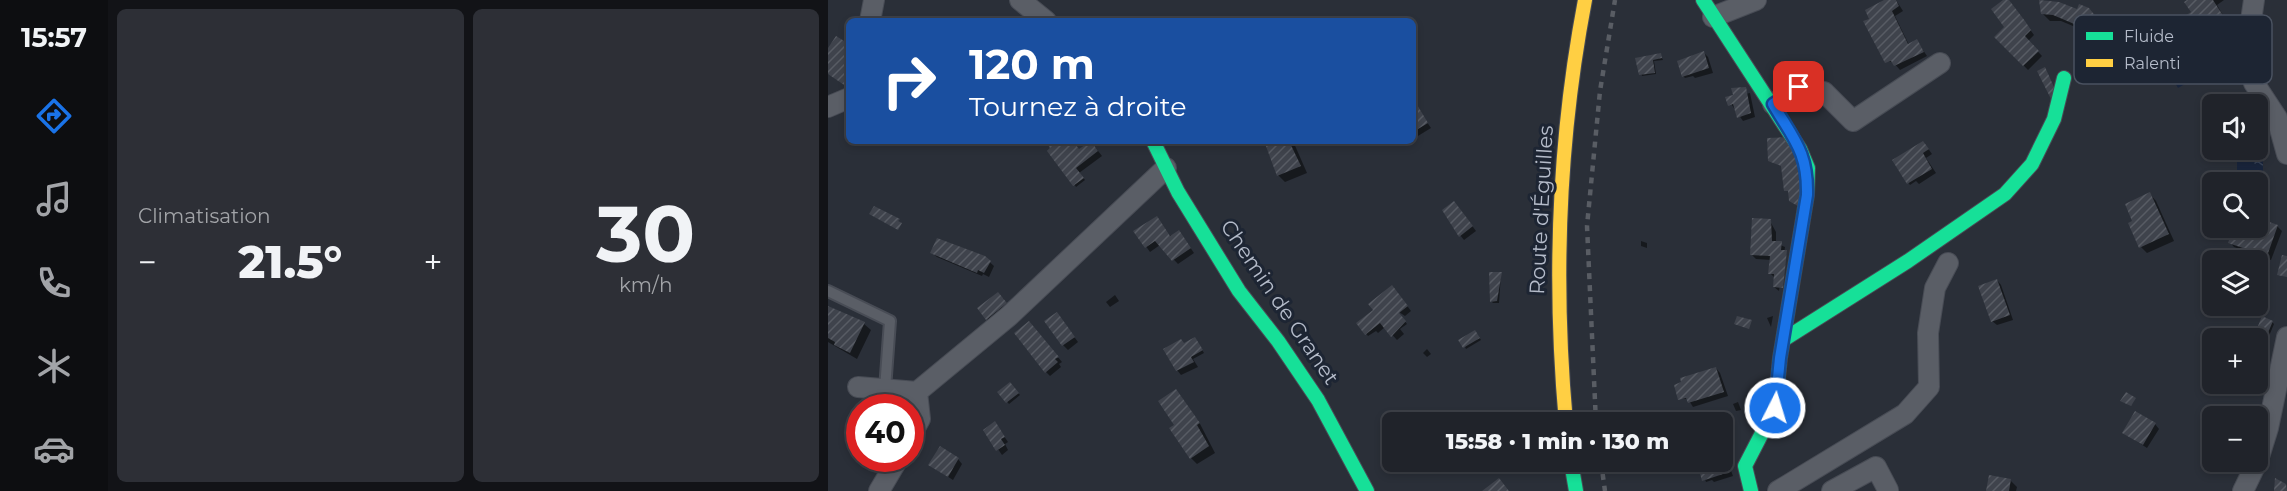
<!DOCTYPE html>
<html lang="fr">
<meta charset="utf-8">
<style>
body{margin:0;font-family:Montserrat,sans-serif;background:#2d2f36;color:#f1f3f6;height:100vh;display:flex;flex-direction:column;font-size:22px;white-space:nowrap}
*{box-sizing:border-box;margin:0}
p{font-size:20px;color:#a2a4a8}
.icon{flex:none;width:33px;height:33px;fill:none;stroke:currentColor;stroke-width:2;stroke-linecap:round;stroke-linejoin:round}
.map{position:relative;flex:1;overflow:hidden}
.details{display:flex;flex-direction:column;gap:9px;padding:9px;background:#121317;width:720px}
.details>*{flex:none}
.top-card{position:absolute;left:18px;top:18px;width:570px;height:126px;border-radius:9px;box-shadow:0 3px 9px #0003,0 0 0 2px #3d4047;background:#1a4fa0;color:#fff;overflow:hidden}
.tools{position:absolute;left:1374px;top:94px;display:grid;gap:12px}
.tools a{display:grid;place-items:center;width:66px;height:66px;border-radius:9px;background:#20232a;box-shadow:0 3px 9px #0003,0 0 0 2px #3d4047;font-size:30px}
.speed{position:absolute;left:18px;top:394px;display:flex;gap:12px;font-size:30px;font-weight:700;text-align:center}
.speed>*{display:grid;place-content:center;width:78px;height:78px;border-radius:50%;background:#20232a;box-shadow:0 3px 9px #0003,0 0 0 2px #3d4047;line-height:1}
.speed .limit{border:9px solid #d22;background:#fff;color:#111}
.pin{position:absolute;display:grid;place-items:center;width:51px;height:51px;color:#fff;margin:-26px;border-radius:12px;box-shadow:0 3px 9px #0006}
.me{position:absolute;width:66px;margin:-33px;rotate:5deg;stroke-linejoin:round;filter:drop-shadow(0 0 4px #0008)}
.turn{display:flex;align-items:center;gap:21px;height:126px;padding:0 24px;font-size:27px}
.turn .icon{width:78px;height:78px;stroke-width:2.5}
.turn b{display:block;font-size:42px;line-height:51px}
.big{font-size:45px;font-weight:800;line-height:1.1}
.details .tile{flex:1;display:flex;flex-direction:column;justify-content:center;gap:9px;min-width:0;padding:0 21px;border-radius:9px;background:#2d2f36}
.details .dial{align-items:center;gap:0}
.dial b{font-size:78px;line-height:1}
.heat{display:flex;justify-content:space-between;align-items:center;font-size:33px;direction:ltr}
.details .tiles{flex:1;display:grid;gap:9px;grid-template-columns:repeat(2,1fr)}
.trip{position:absolute;left:554px;top:412px;width:351px;height:60px;border-radius:9px;background:#20232a;box-shadow:0 3px 9px #0003,0 0 0 2px #3d4047;font-weight:800;line-height:60px;text-align:center}
main{display:flex;flex:1;min-height:0}
.menu{display:flex;flex-direction:column;width:108px;justify-content:space-around;align-items:center;background:#0d0e11;color:#a2a4a8}
.menu .icon{width:42px;height:42px}
.menu .selected{color:#1a73e8}
.menu b{font-size:27px;color:#f1f3f6}
.map>svg:first-child{display:block}
.water{fill:url(#water-ripples)}
.shadow{fill:#0007}
.building{fill:url(#building-hatch)}
.lines{fill:none;stroke-linecap:round;stroke-linejoin:round}
.lane-casing{stroke:#484c55;stroke-width:14}
.street-casing{stroke:#484c55;stroke-width:22}
.fast-casing{stroke:#484c55;stroke-width:16}
.slow-casing{stroke:#484c55;stroke-width:16}
.lane{stroke:#5a5e66;stroke-width:10}
.street{stroke:#5a5e66;stroke-width:20}
.fast{stroke:#16e098;stroke-width:14}
.slow{stroke:#ffcf43;stroke-width:14}
.rail{stroke:#595d64;stroke-width:4.5;stroke-dasharray:6 6;stroke-linecap:butt}
.route-casing{stroke:#114b97;stroke-width:15}
.route{stroke:#1a73e8;stroke-width:10}
.labels{text-anchor:middle;dominant-baseline:central;stroke-width:6;stroke-linejoin:round;paint-order:stroke}
.street-label{font-size:21px;fill:#b4bbc9;stroke:#1d2533}
.key{fill:#1d2533;stroke:#4a5260;stroke-width:1.5}
.key-label{font-size:16px;fill:#b4bbc9}
</style>
<main>
<nav class="menu">
<b>15:57</b>
<svg class="icon selected" aria-label="directions" viewBox="0 0 24 24"><path d="M12 3l9 9-9 9-9-9zM9 14v-3h6M13 9l2 2-2 2"/></svg>
<svg class="icon" aria-label="music" viewBox="0 0 24 24"><path d="M9 18V5l10-2v13"/><circle cx="6" cy="18" r="3"/><circle cx="16" cy="16" r="3"/></svg>
<svg class="icon" aria-label="phone" viewBox="0 0 24 24"><path d="M5 4h4l2 5-3 2q2 4 5 5l2-3 5 2v4C11 20 4 13 5 4z"/></svg>
<svg class="icon" aria-label="climate" viewBox="0 0 24 24"><path d="M12 3v18M4 7l16 10M4 17L20 7"/></svg>
<svg class="icon" aria-label="car" viewBox="0 0 24 24"><path d="M5 17H2v-5l4-1 3-4h7l3 4 3 1v5h-3M9 17h6M6 11h13"/><circle cx="7" cy="17" r="2"/><circle cx="17" cy="17" r="2"/></svg>
</nav>
<section class="details">
<div class="tiles">
<div class="tile"><p>Climatisation</p>
<div class="heat"><a>−</a><b class="big">21.5°</b><a>+</a></div>
</div>
<div class="tile dial"><b>30</b><p>km/h</p></div>
</div>
</section>
<div class="map">
<svg width="1459" height="491" viewBox="0 0 1459 491">
<defs>
<pattern id="water-ripples" width="26" height="14" patternUnits="userSpaceOnUse" patternTransform="scale(1.5)"><rect width="26" height="14" fill="#19253c"/><path d="M2 4q2-2 4 0t4 0M15 11q2-2 4 0t4 0" fill="none" stroke="#384357"/></pattern>
<pattern id="building-hatch" width="6" height="6" patternUnits="userSpaceOnUse" patternTransform="scale(1.5)"><rect width="6" height="6" fill="#3f434c"/><path d="M-1 1l2-2M0 6l6-6M5 7l2-2" fill="none" stroke="#585c64"/></pattern>
</defs>
<rect width="100%" height="100%" fill="#2a2f38"/>
<path class="water" d="M1340,37l24,43 -14,8 -25,-43z
M1435,160v16l-26,1v-16z"/>
<path class="shadow" d="M1059,0h9l7,11 -8,5 14,29 8,-4 10,15 -27,14 -7,-8h-6l-16,-42z
M1361,0h35l-7,5 10,17 -6,4 -3,-2 -18,12z
M1184,5l22,30 -6,6 14,15 -14,14 -32,-33 10,-10z
M1261,9l20,25 -6,3 16,27 -9,5 -16,-15 -2,-20 -31,-13h-11l-7,-7z
M9,38l12,8 -4,13 4,2v27l-21,-15v-22z
M876,53l4,4 5,16 -18,5 -2,-2 -8,2 -2,-2z
M832,54l3,6 -9,1 2,13 -14,2 -5,-17z
M922,93l5,24 -12,4 -16,-23z
M585,102l18,26 -18,11z
M219,141h25l7,10 16,-4 7,9 -23,17 6,7 -9,7z
M436,141h29l14,32 -22,9 -7,-7z
M1099,147l5,7 -6,4 10,15 -17,11 -3,-3 -6,4 -8,-11z
M1322,194l6,7 18,40 -27,12 -6,-6 -7,-25z
M630,207l18,24 -12,9 -13,-16z
M1430,219l19,7 5,5 -11,29 -37,-13 -4,-5 5,-14h23z
M942,221l6,11v11l9,4 -6,44 -5,-4 1,-9 -5,-5 1,-13 -15,-1 -5,-5z
M307,231l48,6 11,16 -16,11 -18,-19 -10,7z
M813,241l6,2v5l-6,-2z
M104,253l52,4 10,9 -5,11 -6,-3 -1,2 -45,-19z
M673,274l-2,29h-6l-2,-2z
M1169,280l4,5 12,35 -16,5 -5,-4z
M568,291l15,20 -6,5 -9,-6 11,14 -7,5 4,5 -7,6 -12,-13 -7,6 -2,-2 -8,5 -10,-12z
M287,295l4,6 -9,6 -4,-5z
M175,298l7,10 -19,15 -4,-4z
M0,308l36,16 7,6 -14,29 -29,-17z
M945,316l-2,11 -4,-9z
M233,319l17,23 -10,8 -5,-5z
M1444,322l2,2 -5,12 -12,-6z
M205,327l29,35 -3,2 2,3 -11,9 -4,-4z
M649,334l4,6 -15,9 -1,-2z
M369,341l7,12 -11,6 5,8 -17,8 -4,-5 8,-25z
M599,349l4,5 -4,3 -4,-4z
M888,368l4,5 8,23 -35,11 -5,-8h-8z
M182,384l10,11 -11,9 -9,-11z
M910,402l3,8 -5,1 -3,-7z
M363,413l7,7 17,33 -18,11 -6,-6 -15,-33z
M167,423l13,19 -3,2 3,6 -6,5 -17,-25z
M1327,424l4,5 -12,19 -23,-15z
M894,447l11,29 -19,6 -2,-2 -6,2 -7,-20h23z
M130,459l4,5 -9,16 -23,-15z
M1182,480l7,7 -1,4h-28z"/>
<path class="building" d="M1056,0h12l3,6 -7,5 16,33 9,-5 7,13 -30,14 -3,-5 -6,2 -22,-42 6,-2 -4,-9z
M1175,0h6l16,21 6,9 -6,6 14,15 -16,15 -29,-29 10,-10 -13,-18z
M1211,0l20,2 18,7 2,-5 10,4 15,19 -7,3 8,13 -3,2 2,5 4,-3 5,10 -11,6 -5,-10 -4,2 -10,-17 6,-4 -3,-5 -33,-14 -12,-1z
M1359,0h26l11,17 -27,18 -12,-19 6,-4 -7,-10z
M8,36l13,8 -5,12 5,3 -2,28 -19,-13v-26z
M876,51l5,17 -27,9 -5,-16z
M833,53l1,5 -9,2 2,13 -16,2 -4,-17z
M1217,67l13,29 -7,3 -14,-28z
M918,87l5,26 -14,5 -4,-14 -5,2 -3,-9 8,-2 -2,-7z
M585,98l15,25 -15,9z
M960,137l11,22 4,50 -14,-8 -1,-10h-4l-3,-25 -13,-5 -1,-23z
M217,141h28l6,8 12,-8 7,10 -22,17 8,10 -11,8 -26,-35 3,-3z
M436,141h25l12,25 -24,10z
M1095,141l6,8 -6,4 9,16 -25,15 -15,-24z
M1322,192l19,42 -30,14 -11,-25 4,-2 -7,-17z
M626,201l19,25 -14,11 -17,-27z
M46,206l26,13 -2,2 4,2 -4,7 -29,-16z
M329,216l13,20 9,-6 12,18 -19,13 -17,-20 -10,7 -12,-17z
M924,218l19,1 1,22h10l-1,9h6l-4,38 -10,-1 1,-13h-6l2,-18 -20,-1z
M1430,218l20,7 -11,31 -39,-13 5,-15h25z
M109,238l48,18 6,5 -7,12 -6,-3 -1,3 -47,-20z
M1454,255l5,1v21l-10,-2z
M661,272h13l-5,29 -7,1z
M1169,279l13,36 -19,7 -13,-36z
M564,285l16,21 -9,7 7,8 -15,16 -11,-14 -15,12 -9,-12 17,-13 -5,-6z
M170,292l9,11 -21,17 -9,-12z
M0,306l37,16 -15,31 -16,-8 1,-3 -7,-4z
M229,312l18,25 -13,9 -18,-25z
M909,316l15,4 -3,9 -15,-5z
M1434,316l11,5 -6,14 -11,-4z
M201,321l30,36 -4,2 3,3 -13,11 -31,-40z
M647,330l5,8 -17,10 -5,-8z
M367,337l8,13 -12,7 3,5 -18,9 -13,-22 18,-10 3,4z
M888,367l8,25 -36,11 -2,-5 -8,2 -4,-15 7,-3 -1,-4z
M182,382l9,11 -13,10 -9,-11z
M348,389l24,34 -3,2 12,21 -19,13 -21,-31 5,-3 -16,-24z
M1298,392l10,6 -5,8 -11,-5z
M1307,411l21,12 -13,22 -21,-12z
M167,421l10,16 -4,2 4,6 -9,6 -13,-21z
M112,446l19,12 -11,19 -20,-12z
M894,450l7,22 -27,9 -5,-19h25z
M1161,475l22,4 -2,12h-23z
M671,478l10,13h-27z
M1447,478l11,6 1,7h-13z"/>
<g class="lines">
<defs>
<path id="lane" d="M0,291l62,30 -5,68"/>
<path id="street" d="M192,0l26,21
M1426,0l-6,41 1,24 5,18 23,35 10,36
M885,17l43,-17
M42,21l4,-21
M945,104l26,-17 25,5 29,29 87,-58
M0,107l21,-9
M30,387l59,5
M82,437l10,-18 -3,-27 92,-76 157,-148
M1430,460l10,-32 19,-91
M51,491l19,-32
M950,491l127,-77 24,-27 -1,-54 7,-45 13,-25
M1004,491l44,-24 12,23
M1415,491l14,-29"/>
<path id="fast" d="M875,0l97,149 8,19 -1,27 -27,163 -5,50 -30,58 6,25
M325,141l25,51 61,99 39,50 40,59 49,91
M955,340l125,-79 97,-67 27,-30 22,-45 10,-41
M743,462l5,29"/>
<path id="slow" d="M738,423c-13,-143 -8,-282 19,-423"/>
</defs>
<use href="#lane" class="lane-casing"/>
<use href="#street" class="street-casing"/>
<use href="#fast" class="fast-casing"/>
<use href="#slow" class="slow-casing"/>
<use href="#lane" class="lane"/>
<use href="#street" class="street"/>
<use href="#fast" class="fast"/>
<use href="#slow" class="slow"/>
<path class="rail" d="M768,423l-9,-197 13,-135 15,-91
M773,462l4,29"/>
</g>
<g class="lines">
<defs>
<path id="route" d="M947,408l5,-50 27,-163c1,-43 -13,-55 -34,-91l26,-17"/>
</defs>
<use href="#route" class="route-casing"/>
<use href="#route" class="route"/>
</g>
<g class="labels">
<g class="street-label">
<text transform="translate(713 210) rotate(-87)">Route d'Éguilles</text>
<text transform="translate(452 302) rotate(56)">Chemin de Granet</text>
</g>
</g>
<rect x="1246" y="15" width="198" height="69" rx="9" class="key"/>
<rect x="1258" y="32" width="27" height="8" fill="#16e098"/>
<rect x="1258" y="59" width="27" height="8" fill="#ffcf43"/>
<g class="key-label">
<text x="1296" y="42">Fluide</text>
<text x="1296" y="69">Ralenti</text>
</g>
</svg>
<div class="tools">
<a><svg class="icon" aria-label="sound" viewBox="0 0 24 24"><path d="M4 9h4l5-4v14l-5-4H4zM17 9q2 3 0 6"/></svg></a>
<a><svg class="icon" aria-label="search" viewBox="0 0 24 24"><circle cx="10" cy="10" r="6"/><path d="M15 15l6 6"/></svg></a>
<a><svg class="icon" aria-label="layers" viewBox="0 0 24 24"><path d="M12 4l9 5-9 5-9-5zM3 14l9 5 9-5"/></svg></a>
<a>+</a>
<a>−</a>
</div>
<div class="speed"><div class="limit">40</div></div>
<div class="pin" style="left:971px;top:87px;background:#d93025"><svg class="icon" aria-label="arrive" viewBox="0 0 24 24"><path d="M6 21V4h12l-3 4 3 4H6"/></svg></div>
<svg class="me" style="left:947px;top:408px" viewBox="-20 -20 40 40"><circle r="17" fill="#1a73e8" stroke="#fff" stroke-width="3"/><path d="M0-11L8 9 0 5-8 9z" fill="#fff"/></svg>
<div class="trip">15:58 · 1 min · 130 m</div>
<div class="top-card">
<div class="turn"><svg class="icon" aria-label="right" viewBox="0 0 24 24"><path d="M7 20v-9h11M14 6l5 5-5 5"/></svg><div><b>120 m</b>Tournez à droite</div></div>
</div>
</div>
</main>
